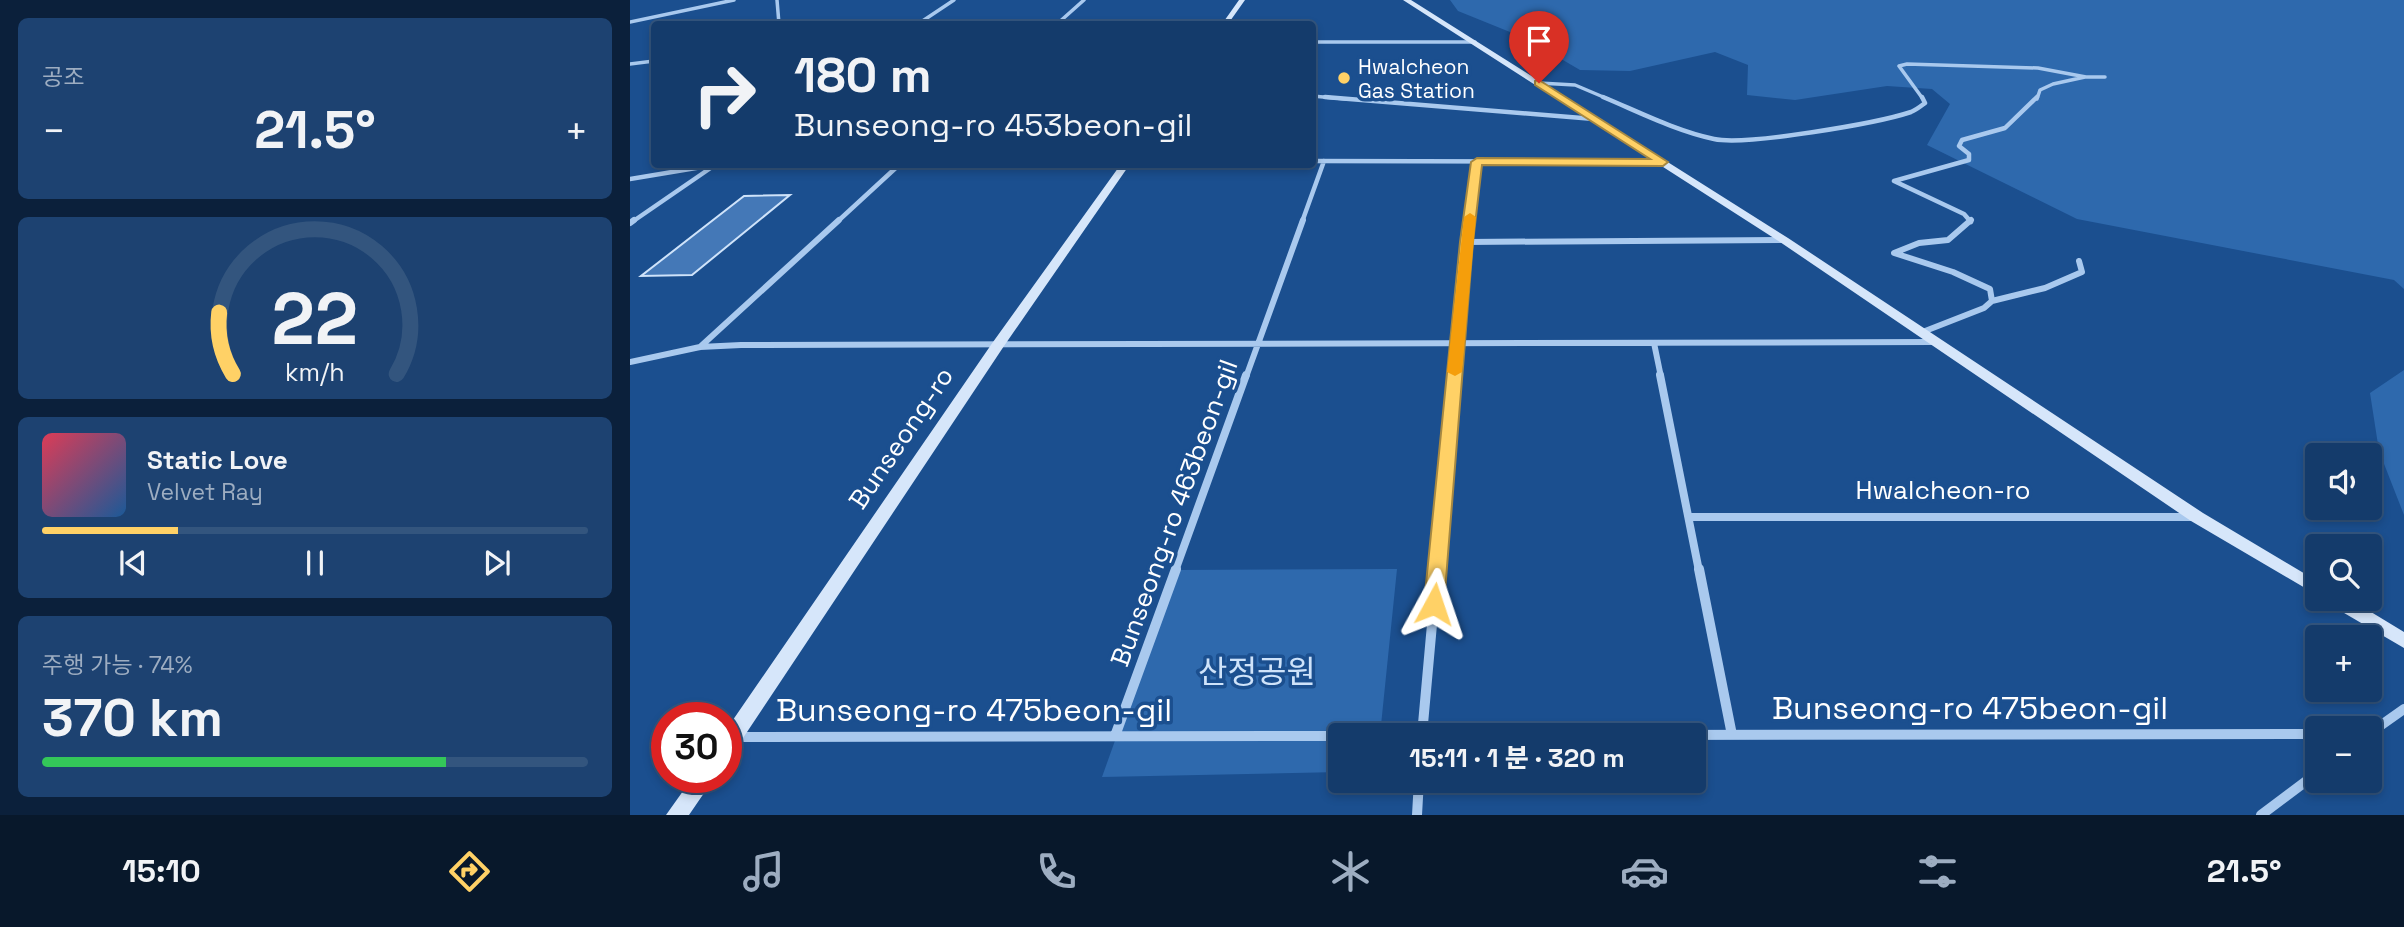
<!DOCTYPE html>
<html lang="ko">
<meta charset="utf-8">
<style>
body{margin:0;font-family:"Space Grotesk","Noto Sans KR",sans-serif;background:#1d4271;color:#f1f3f6;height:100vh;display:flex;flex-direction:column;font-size:26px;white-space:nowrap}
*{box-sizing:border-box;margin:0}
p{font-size:23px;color:#9dadc1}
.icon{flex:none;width:38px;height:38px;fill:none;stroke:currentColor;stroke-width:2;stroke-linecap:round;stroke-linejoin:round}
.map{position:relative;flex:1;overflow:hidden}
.details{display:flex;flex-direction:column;gap:18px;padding:18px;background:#0b203b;width:630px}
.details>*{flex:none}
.banner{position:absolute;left:21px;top:21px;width:665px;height:147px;border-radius:7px;box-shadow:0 4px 10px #0003,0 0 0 2px #33557e;background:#143b6b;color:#f1f3f6;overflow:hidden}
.tools{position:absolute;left:1675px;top:443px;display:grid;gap:14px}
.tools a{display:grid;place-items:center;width:77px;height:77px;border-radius:7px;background:#143b6b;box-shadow:0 4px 10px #0003,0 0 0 2px #33557e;font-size:35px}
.speed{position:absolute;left:21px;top:702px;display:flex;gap:14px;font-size:35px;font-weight:700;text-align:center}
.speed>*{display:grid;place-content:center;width:91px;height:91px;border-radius:50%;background:#143b6b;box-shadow:0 4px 10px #0003,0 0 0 2px #33557e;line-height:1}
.speed .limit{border:10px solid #d22;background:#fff;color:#111}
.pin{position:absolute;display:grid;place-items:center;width:60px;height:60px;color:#fff;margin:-72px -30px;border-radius:50% 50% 50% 0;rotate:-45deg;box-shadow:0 0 7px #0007}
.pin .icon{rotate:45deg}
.me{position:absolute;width:77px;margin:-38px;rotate:5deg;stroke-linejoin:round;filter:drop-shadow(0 0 5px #0008)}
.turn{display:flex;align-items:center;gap:24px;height:147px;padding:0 28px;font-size:32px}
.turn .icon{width:91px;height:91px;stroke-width:2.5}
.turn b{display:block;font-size:49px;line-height:60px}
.big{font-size:52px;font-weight:800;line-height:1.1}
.details .widget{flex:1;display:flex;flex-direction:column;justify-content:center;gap:10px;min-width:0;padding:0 24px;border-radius:10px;background:#1d4271}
.details .dial{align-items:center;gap:0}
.dial svg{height:182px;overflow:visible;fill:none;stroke:#33557e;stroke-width:7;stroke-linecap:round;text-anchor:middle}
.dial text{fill:#f1f3f6;stroke:none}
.song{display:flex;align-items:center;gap:21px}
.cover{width:84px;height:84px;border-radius:10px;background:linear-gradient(135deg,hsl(350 70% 55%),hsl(210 70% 35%))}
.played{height:7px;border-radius:4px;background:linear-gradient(90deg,#ffd166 25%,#33557e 25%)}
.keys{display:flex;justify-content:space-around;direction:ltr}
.heat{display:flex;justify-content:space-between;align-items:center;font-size:38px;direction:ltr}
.charge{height:10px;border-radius:5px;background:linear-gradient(90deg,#34c759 74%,#33557e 0)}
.trip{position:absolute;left:698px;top:723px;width:378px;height:70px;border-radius:7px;background:#143b6b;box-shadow:0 4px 10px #0003,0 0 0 2px #33557e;font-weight:800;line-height:70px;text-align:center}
.tabs{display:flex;height:112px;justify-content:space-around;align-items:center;background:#08182b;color:#9dadc1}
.tabs .icon{width:49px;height:49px}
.tabs .selected{color:#ffd166}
.tabs b{font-size:32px;color:#f1f3f6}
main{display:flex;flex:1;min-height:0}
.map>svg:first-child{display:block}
.green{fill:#2e69ad}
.building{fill:#4478b7;stroke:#cfe3fa;stroke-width:2}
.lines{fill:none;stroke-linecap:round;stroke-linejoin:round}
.street-far4{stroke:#a9c9ee;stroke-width:3.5}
.street-far3{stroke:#a9c9ee;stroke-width:4.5}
.street-far2{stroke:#a9c9ee;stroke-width:6}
.street-far1{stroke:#a9c9ee;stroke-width:8}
.street{stroke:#a9c9ee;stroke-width:10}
.secondary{fill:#d6e6fa;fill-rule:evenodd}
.route{fill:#ffd166;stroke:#a68842;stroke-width:2}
.slow{fill:#f59e0b}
.poi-dot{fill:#ffd166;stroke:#1b4f8f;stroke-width:2.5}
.labels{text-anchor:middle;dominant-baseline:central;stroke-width:7;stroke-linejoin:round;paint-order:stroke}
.far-poi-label{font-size:21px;fill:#fff;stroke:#1b4f8f;text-anchor:start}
.street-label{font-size:26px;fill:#fff;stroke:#1b4f8f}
.near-park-label{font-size:32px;fill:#cfe3fa;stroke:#1b4f8f}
.near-street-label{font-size:32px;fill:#fff;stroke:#1b4f8f}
</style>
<main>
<section class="details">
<div class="widget"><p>공조</p>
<div class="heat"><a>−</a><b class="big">21.5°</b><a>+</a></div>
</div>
<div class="widget dial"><svg viewBox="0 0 100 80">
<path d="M14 69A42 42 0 1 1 86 69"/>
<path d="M14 69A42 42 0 0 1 8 42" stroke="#ffd166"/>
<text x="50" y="56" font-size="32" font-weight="700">22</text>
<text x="50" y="72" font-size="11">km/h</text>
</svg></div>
<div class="widget">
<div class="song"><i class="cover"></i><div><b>Static Love</b><p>Velvet Ray</p></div></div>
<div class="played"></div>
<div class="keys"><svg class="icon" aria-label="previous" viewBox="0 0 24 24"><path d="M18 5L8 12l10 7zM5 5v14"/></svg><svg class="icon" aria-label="pause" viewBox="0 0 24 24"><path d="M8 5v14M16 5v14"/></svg><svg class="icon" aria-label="next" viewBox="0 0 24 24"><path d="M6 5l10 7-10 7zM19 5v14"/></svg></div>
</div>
<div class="widget"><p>주행 가능 · 74%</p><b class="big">370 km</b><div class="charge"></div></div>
</section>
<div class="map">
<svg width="1774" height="815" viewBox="0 0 1774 815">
<rect width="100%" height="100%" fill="#1b4f8f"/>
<path class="green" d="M820,0h954v289l-10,-9 -317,-61 -150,-74 23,-41 -18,-15 -45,-3 -92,14 -48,-5 1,-30 -33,-13 -85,19 -50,-1 -53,-31 -69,-28z
M1774,370v145l-25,-64 -9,-58z
M767,569l-17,166h-40v37l-238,5 74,-207z"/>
<path class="building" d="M160,195l-98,80 -51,1 103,-80z"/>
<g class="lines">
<path class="street-far4" d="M147,0l2,24
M0,22l104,-22
M288,24l36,-24
M427,24l27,-24
M682,42h163
M0,64l24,-3
M909,83l36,2 33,14
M682,96l34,3
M1293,99l-24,-33 8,-2 131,4 48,9h19
M1407,99l3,-9 13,-6 32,-7"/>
<path class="street-far3" d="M695,97l269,22
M973,97c36,15 73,34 111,42 32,7 164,-16 197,-27 5,-2 10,-6 14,-9l-3,-6
M682,161l351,1
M0,179l84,-14 55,-1
M2,222l80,-55
M207,222l63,-58
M672,222l22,-61
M839,222l8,-60
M1341,222l-7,-8 -70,-33 75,-21v-6l-10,-8 3,-6 43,-12 32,-31"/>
<path class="street-far2" d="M0,223l4,-3
M836,242l318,-2
M1362,301l53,-13 37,-16 -3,-11
M1290,333l64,-25 8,-7 -2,-12 -37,-17 -59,-19 25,-10 29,-3 23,-20
M1024,343l7,34
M70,347l139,-127
M0,362l70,-15 41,-2 1191,-3
M616,377l57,-157
M824,377l15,-157"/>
<path class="street-far1" d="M1030,375l39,196
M1059,517h504
M545,571l71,-196
M807,571l17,-196"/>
<path class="street" d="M1069,569l33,166
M1740,733l34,-24
M792,735l15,-166
M993,735l694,-1
M485,736l61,-167
M106,737l604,-1
M787,815l2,-35
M1631,815l56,-42"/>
<path class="secondary" d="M609,0h6l-17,24h-6z
M773,0h8l377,238 415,275 114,68v14l-126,-74 -411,-279z
M491,164h9l-126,182 -271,407 -7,3v-26l267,-388z
M1695,598h23l56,34v16l-77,-45z
M63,777h22l-26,38h-23z"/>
</g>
<path class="route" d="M909,80l129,82 -5,4 -181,-1 -9,77 -29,362 -3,6 -7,2 -7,-2 -3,-6 36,-362 11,-80 6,-4 173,1 -115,-74v-4z"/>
<path class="slow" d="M840,213l6,4 -14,155 -7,4 -8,-4 17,-155z"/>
<circle class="poi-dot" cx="714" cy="78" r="7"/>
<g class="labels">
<g class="far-poi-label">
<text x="728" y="66">Hwalcheon<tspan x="728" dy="24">Gas Station</tspan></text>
</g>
<g class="street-label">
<text transform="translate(271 438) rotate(-56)">Bunseong-ro</text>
<text x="1313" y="490">Hwalcheon-ro</text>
<text transform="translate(544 513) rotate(-70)">Bunseong-ro 463beon-gil</text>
</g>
<g class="near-park-label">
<text x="627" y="672">산정공원</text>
</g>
<g class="near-street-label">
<text x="1340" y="708">Bunseong-ro 475beon-gil</text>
<text x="344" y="710">Bunseong-ro 475beon-gil</text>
</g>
</g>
</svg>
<div class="tools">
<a><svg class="icon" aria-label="sound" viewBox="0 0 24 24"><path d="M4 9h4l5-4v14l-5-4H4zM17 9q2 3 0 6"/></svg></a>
<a><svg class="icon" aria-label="search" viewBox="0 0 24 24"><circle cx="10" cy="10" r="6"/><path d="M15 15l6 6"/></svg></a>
<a>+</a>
<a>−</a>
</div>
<div class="speed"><div class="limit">30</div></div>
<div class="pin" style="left:909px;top:83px;background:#d93025"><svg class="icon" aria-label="arrive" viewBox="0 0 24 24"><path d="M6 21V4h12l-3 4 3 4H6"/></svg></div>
<svg class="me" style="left:804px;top:604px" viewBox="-20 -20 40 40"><path d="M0-17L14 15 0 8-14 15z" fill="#ffd166" stroke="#fff" stroke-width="4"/></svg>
<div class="trip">15:11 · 1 분 · 320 m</div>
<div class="banner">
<div class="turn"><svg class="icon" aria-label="right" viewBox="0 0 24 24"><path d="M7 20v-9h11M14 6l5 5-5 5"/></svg><div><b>180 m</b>Bunseong-ro 453beon-gil</div></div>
</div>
</div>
</main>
<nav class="tabs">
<b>15:10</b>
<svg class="icon selected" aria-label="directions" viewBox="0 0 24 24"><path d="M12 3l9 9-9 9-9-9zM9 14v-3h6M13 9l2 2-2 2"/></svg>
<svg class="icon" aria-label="music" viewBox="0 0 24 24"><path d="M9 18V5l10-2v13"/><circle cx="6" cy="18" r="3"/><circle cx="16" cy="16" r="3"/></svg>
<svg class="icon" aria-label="phone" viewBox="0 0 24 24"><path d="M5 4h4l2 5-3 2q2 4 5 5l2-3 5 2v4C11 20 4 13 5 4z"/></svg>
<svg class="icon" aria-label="climate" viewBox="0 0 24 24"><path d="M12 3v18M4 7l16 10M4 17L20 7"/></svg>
<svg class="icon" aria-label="car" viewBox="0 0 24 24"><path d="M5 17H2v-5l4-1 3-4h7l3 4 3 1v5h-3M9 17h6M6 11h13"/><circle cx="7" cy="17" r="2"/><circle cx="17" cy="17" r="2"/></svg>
<svg class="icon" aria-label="filters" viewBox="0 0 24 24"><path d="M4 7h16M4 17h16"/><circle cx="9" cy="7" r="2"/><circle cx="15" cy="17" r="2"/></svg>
<b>21.5°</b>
</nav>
